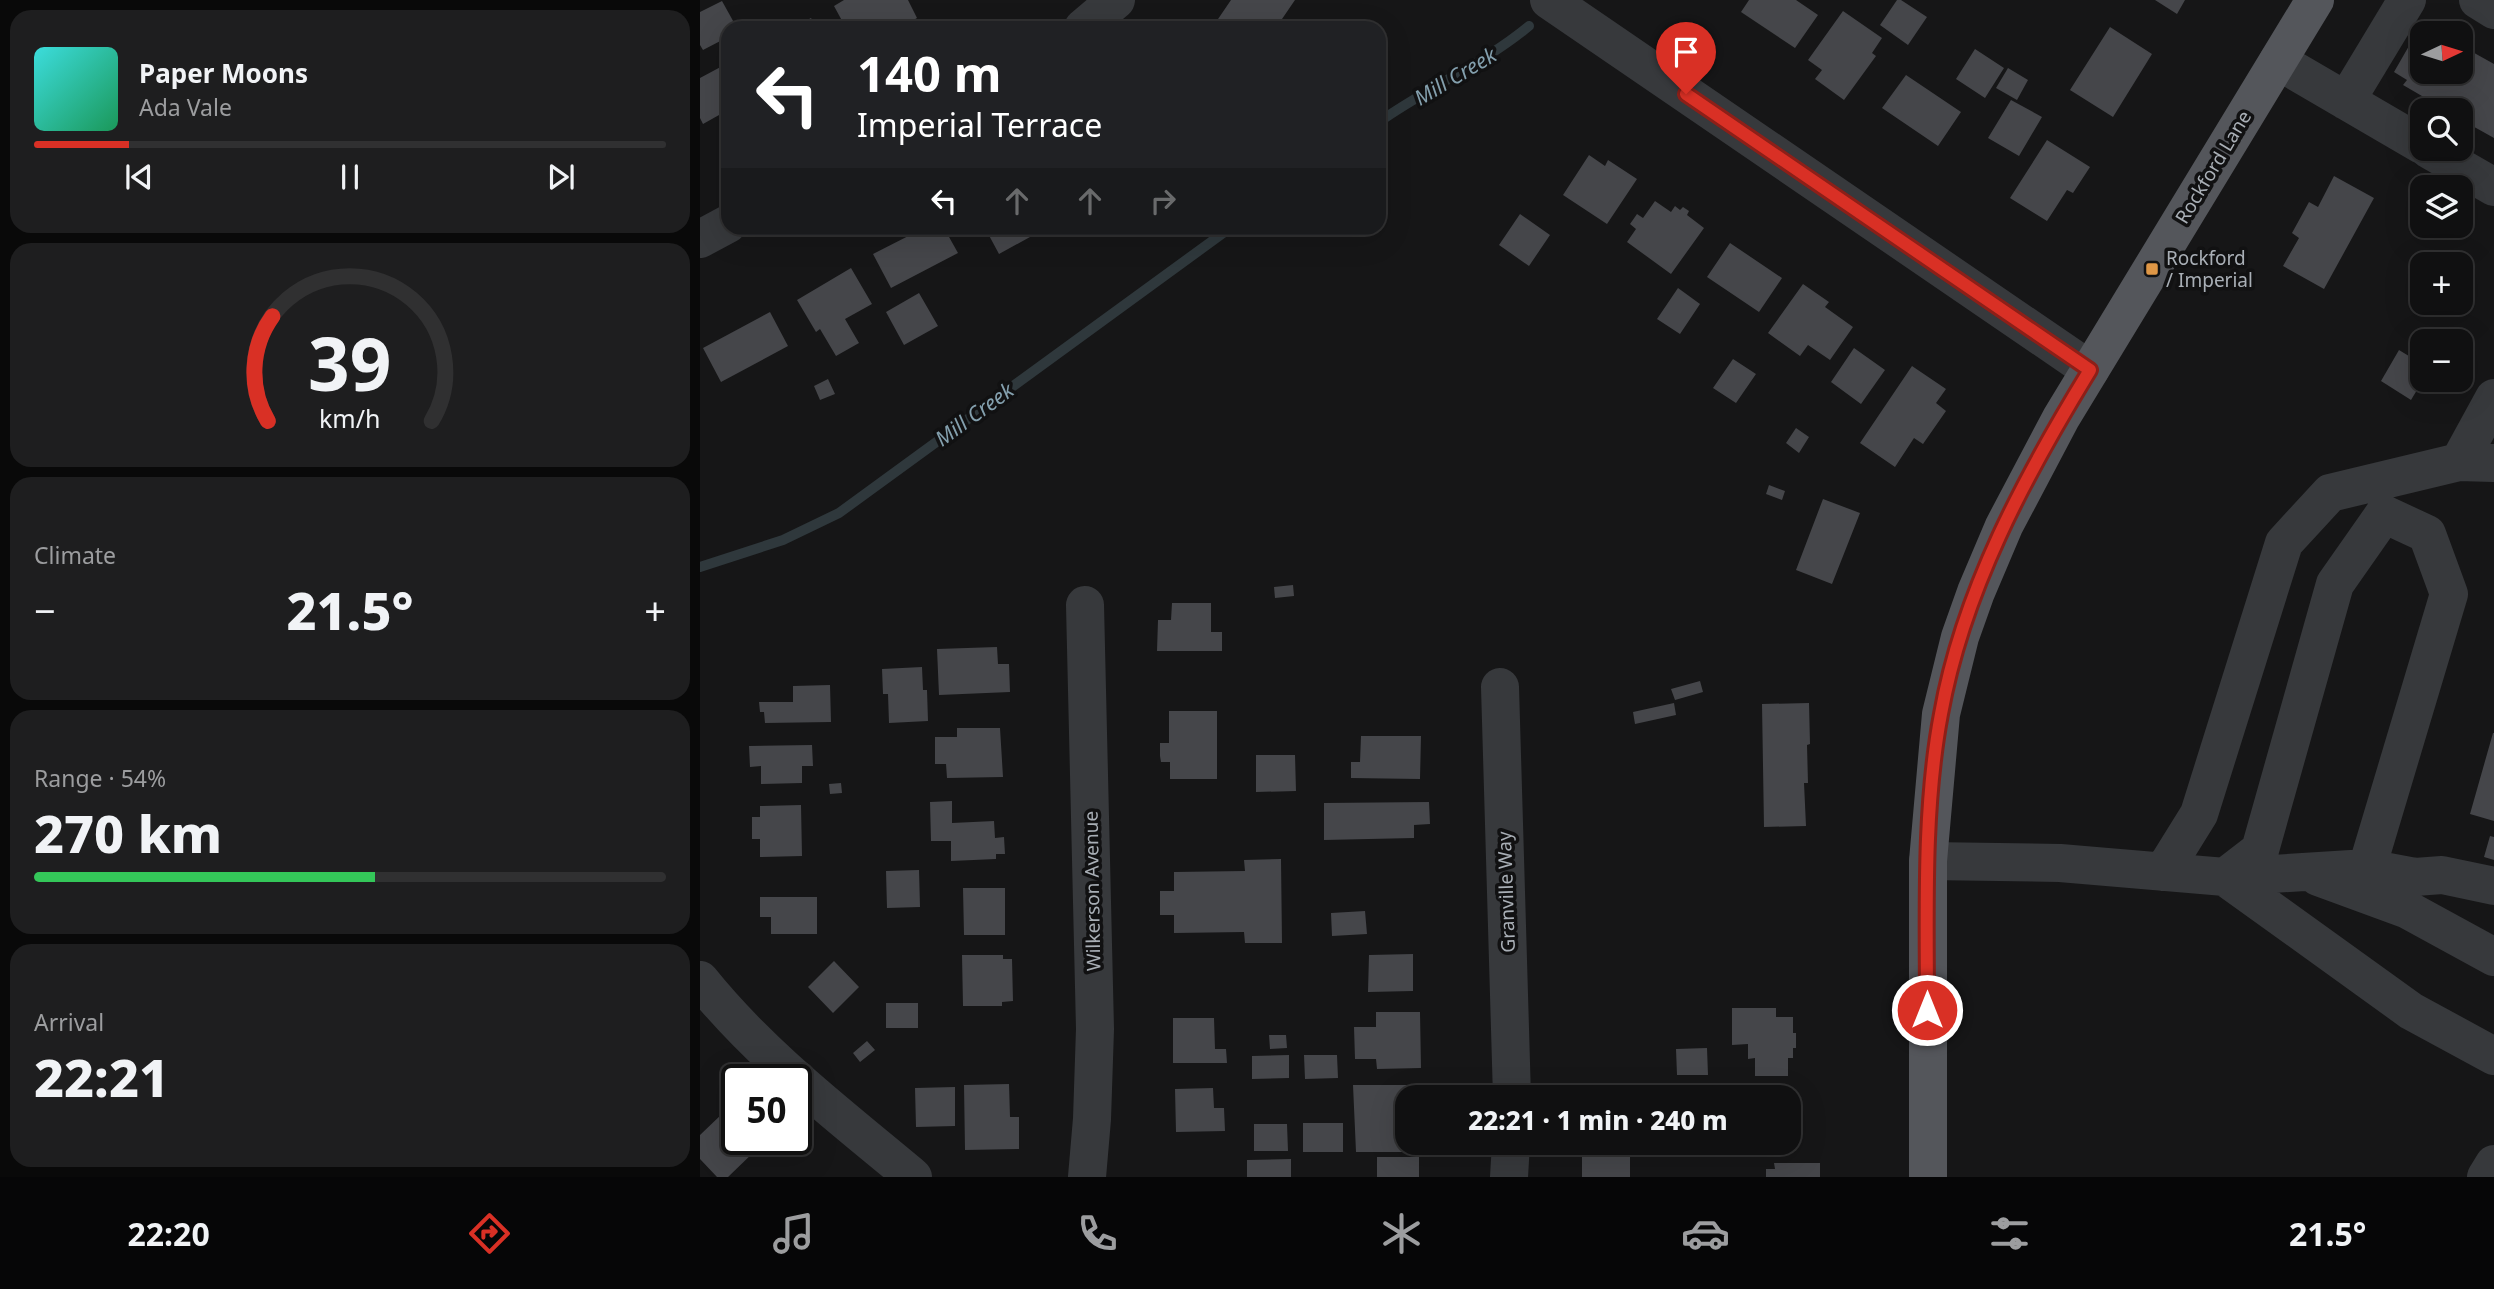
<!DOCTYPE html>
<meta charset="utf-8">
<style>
body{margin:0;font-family:"Noto Sans",sans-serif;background:#1e1e1f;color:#f1f3f6;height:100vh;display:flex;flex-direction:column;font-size:26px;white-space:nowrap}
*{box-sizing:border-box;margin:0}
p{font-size:23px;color:#9c9d9f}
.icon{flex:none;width:38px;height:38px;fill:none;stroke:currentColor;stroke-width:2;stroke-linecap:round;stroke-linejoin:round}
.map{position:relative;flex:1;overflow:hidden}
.sheet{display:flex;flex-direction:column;gap:10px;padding:10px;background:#090909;width:700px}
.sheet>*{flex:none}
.top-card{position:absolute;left:21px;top:21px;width:665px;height:214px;border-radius:21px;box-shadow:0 7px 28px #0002,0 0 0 2px #303031;background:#202124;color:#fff;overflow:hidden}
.needle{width:46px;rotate:86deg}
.tools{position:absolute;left:1710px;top:21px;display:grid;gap:14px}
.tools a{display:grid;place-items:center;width:63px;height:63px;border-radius:14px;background:#101011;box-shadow:0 7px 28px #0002,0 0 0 2px #303031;font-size:35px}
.speed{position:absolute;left:21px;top:1064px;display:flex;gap:14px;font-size:35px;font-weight:700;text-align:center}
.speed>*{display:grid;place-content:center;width:91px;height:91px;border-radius:50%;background:#101011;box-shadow:0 7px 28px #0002,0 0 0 2px #303031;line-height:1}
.speed .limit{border:4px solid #111;border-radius:10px;background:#fff;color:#111}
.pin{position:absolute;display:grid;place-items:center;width:60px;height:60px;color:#fff;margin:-72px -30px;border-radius:50% 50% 50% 0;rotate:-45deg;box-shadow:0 0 7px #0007}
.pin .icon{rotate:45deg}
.me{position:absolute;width:77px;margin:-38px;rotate:0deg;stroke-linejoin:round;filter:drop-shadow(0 0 5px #0008)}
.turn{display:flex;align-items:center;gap:24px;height:147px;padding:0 21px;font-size:32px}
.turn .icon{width:91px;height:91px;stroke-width:2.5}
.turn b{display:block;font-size:49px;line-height:60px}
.lanes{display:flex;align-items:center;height:66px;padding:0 21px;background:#0003;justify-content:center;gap:35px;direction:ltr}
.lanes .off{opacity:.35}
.big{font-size:52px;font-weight:800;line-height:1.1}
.sheet .widget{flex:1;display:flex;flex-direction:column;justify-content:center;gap:10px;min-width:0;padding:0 24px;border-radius:21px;background:#1e1e1f}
.sheet .dial{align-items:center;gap:0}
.dial svg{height:182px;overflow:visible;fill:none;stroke:#303031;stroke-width:7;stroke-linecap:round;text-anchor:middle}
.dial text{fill:#f1f3f6;stroke:none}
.song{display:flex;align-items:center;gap:21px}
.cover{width:84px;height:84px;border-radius:10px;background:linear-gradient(135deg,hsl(180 70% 55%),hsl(150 70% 35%))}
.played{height:7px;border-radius:4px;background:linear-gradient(90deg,#d93025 15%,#303031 15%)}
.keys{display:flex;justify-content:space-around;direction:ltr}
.heat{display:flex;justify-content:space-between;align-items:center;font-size:38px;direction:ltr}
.charge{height:10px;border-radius:5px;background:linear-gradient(90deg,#34c759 54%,#303031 0)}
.trip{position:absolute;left:695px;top:1085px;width:406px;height:70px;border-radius:21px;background:#101011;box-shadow:0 7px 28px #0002,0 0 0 2px #303031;font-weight:800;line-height:70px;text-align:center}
.dock{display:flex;height:112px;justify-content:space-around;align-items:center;background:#060607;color:#9c9d9f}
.dock .icon{width:49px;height:49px}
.dock .current{color:#d93025}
.dock b{font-size:32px;color:#f1f3f6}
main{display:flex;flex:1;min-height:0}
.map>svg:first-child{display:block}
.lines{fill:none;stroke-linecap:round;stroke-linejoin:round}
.stream{stroke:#2f383c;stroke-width:10}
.building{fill:#45464a}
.minor{stroke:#37393c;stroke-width:38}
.major{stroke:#54565b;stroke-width:38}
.route-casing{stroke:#8d1f18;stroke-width:18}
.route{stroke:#d93025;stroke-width:12}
.poi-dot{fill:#df9746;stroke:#111112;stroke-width:2.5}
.labels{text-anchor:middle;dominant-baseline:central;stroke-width:7;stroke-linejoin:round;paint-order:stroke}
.street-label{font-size:19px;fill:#a9afb6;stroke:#111112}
.poi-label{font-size:19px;fill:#a9afb6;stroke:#111112;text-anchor:start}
.water-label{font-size:21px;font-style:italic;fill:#84a0ae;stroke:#111112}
</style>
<main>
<section class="sheet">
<div class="widget">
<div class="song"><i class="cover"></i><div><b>Paper Moons</b><p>Ada Vale</p></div></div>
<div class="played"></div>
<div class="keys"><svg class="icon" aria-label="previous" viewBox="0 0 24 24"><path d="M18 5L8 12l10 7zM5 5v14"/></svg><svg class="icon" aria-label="pause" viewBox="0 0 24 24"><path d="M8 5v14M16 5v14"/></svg><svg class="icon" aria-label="next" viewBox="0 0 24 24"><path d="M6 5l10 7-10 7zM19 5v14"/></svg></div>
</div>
<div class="widget dial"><svg viewBox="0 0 100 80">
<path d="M14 69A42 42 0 1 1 86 69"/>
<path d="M14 69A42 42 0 0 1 16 23" stroke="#d93025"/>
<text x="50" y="56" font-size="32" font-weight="700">39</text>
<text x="50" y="72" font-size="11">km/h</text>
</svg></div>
<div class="widget"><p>Climate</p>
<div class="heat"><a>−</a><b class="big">21.5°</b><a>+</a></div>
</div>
<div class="widget"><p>Range · 54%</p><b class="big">270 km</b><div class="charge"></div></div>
<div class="widget"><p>Arrival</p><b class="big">22:21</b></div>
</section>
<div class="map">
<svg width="1794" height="1177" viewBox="0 0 1794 1177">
<rect width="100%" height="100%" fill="#161617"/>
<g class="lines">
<path class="stream" d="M679,122c48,-34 104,-58 150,-96
M0,567l83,-27 56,-27 391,-285"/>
</g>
<path class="building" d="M144,0h64l9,18 -18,10 -14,-2 -39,2 -12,-22z
M531,0h64l-13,19 13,9h-70l-9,-6z
M1049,0h47l22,15 -23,33 -54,-36z
M1197,0h4l26,17 -19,28 -28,-20z
M1455,0h30l-8,14z
M22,1l15,27h-9v9l-25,13 -3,-5v-33z
M1143,11l39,27 -10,15 4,3 -32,44 -29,-21 7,-9 -14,-10z
M111,18l6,10h-25z
M1721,25l14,8h-13v39h38v-27l34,19v74l-34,-19v-9h-14l-43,-25 4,-5 -13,-8z
M1410,27l42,27 -39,63 -43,-27z
M1275,49l29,19 -19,30 -29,-19z
M28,63v47l-25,14 -3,-6v-40z
M1308,68l20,12 -11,20 -21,-12z
M1206,75l55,37 -23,34 -56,-38z
M1311,100l31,17 -23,39 -31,-18z
M1347,140l43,27 -17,26 -6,-3 -20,31 -37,-23z
M889,155l16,11 3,-6 29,19 -30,45 -44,-29z
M1634,176l40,22 -50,91 -41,-23 16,-28 -7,-5 11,-20 6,-11 9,5z
M955,201l16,11 4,-6 5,4 3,-3 6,4 -2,4 17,13 -33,46 -44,-32 9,-13 -6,-5 7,-10 6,4z
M820,214l30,21 -21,31 -30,-21z
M224,228h20l14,25 -67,35 -18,-34z
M285,228h39l6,9 -31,17z
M1030,243l52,35 -23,34 -52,-35z
M151,268l21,36 -27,15 14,24 -23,13 -16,-27 -4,3 -19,-32z
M1103,284l26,18 -4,5 28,20 -23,33 -22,-15 -8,11 -32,-23z
M978,288l22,16 -20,30 -23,-15z
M219,293l19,33 -34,19 -18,-33z
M70,312l18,34 -67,36 -18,-34z
M1154,348l31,22 -24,34 -30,-22z
M1699,350l23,14 1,16 -12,20 -30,-19z
M1033,359l23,15 -20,29 -23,-15z
M1212,366l34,23 -10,14 10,8 -23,33 -9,-6 -19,29 -35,-24z
M128,379l7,15 -15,6 -6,-14z
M1096,428l13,9 -10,16 -13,-10z
M1069,485l16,6 -3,9 -16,-6z
M1123,499l37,14 -28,71 -36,-14z
M593,585l1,11 -19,2 -1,-11z
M472,603h39v29h11v19h-65l1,-31h13z
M297,647l1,17h11l1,28 -71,3 -2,-46z
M222,667l1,23h4l1,31 -39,2 -1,-29h-5l-1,-25z
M1000,681l3,11 -28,8 -4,-11z
M130,685l1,37 -66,1 -1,-11h-4l-1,-10h34v-16z
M974,703l2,12 -41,9 -2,-12z
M1109,703l1,41 -3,1 1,38h-4l2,43 -42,1 -2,-123z
M469,711h48v68h-47v-17h-9l-1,-6v-13h9z
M257,728h43l3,49 -56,1 -1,-14h-11v-27h22z
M1793,733h1v88l-24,-7z
M661,736h60l-1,43 -69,-1v-16h9z
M112,745l1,21h-11v17l-41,1v-18l-11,1 -1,-21z
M556,755h39l1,36 -40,1z
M141,783l1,10 -12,1 -1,-10z
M252,801v22l42,-2 1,17 9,-1 1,17h-9v5l-45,2v-20h-20l-1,-39z
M729,802l1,22 -16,1v13l-90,2v-37z
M101,805l1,51 -42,1v-18h-8v-22h8v-11z
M1790,836l4,1v23l-10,-3z
M581,859l1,84h-37l-1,-11 -70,1v-18h-14v-24h14v-19l71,-1 -1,-11z
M219,870l1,37 -33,1 -1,-37z
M263,888h42v47h-41z
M60,897h57v37h-46v-17h-11z
M665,911l2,23 -35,2 -1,-23z
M713,954v37l-45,1 1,-37z
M262,955h41v4h9l1,42 -11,1v4h-39z
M134,961l25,26 -26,26 -25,-26z
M186,1003h32v25h-32z
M1032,1008h44v9h17v16h3v15h-3v10h-5v18h-33v-18l-7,1v-15l-16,1z
M676,1012h44l1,56 -44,1 -1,-10h-21l-1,-32h22z
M473,1018h41l1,31h11l1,14h-54z
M569,1035h17l1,13 -17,1z
M167,1041l8,9 -15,12 -7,-9z
M1007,1048l1,27h-31l-1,-26z
M589,1055v23l-37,1v-23z
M604,1055h33l1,23 -33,1z
M309,1084l1,33h9v32l-54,1 -1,-65z
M653,1085h64v12h-10v46h6v9h-57z
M255,1087v39l-39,1 -1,-39z
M513,1088l1,20h10l1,23 -49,1 -1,-43z
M23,1113l14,15v11h11l9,10 -29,28h-11l-17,-18v-24z
M603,1123h40v29h-40z
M554,1124h33l1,27h-34z
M677,1157h42v20h-42z
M882,1157h48v20h-48z
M591,1159v18h-44v-17z
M1074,1163h46v14h-54v-8h9z"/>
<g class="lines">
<path class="minor" d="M849,0l541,370
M1778,0l16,10
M383,28l33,-28
M1578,61l144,84
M1646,101l61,-101
M1728,149l66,38
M0,239l28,-15
M1759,462l35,-64
M385,605l10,424 -3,90 -5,58
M800,687l12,410
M1228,861l132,2 165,14 186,134 83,45
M1463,872l36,-58 85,-271 46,-50 129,-31 35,1
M1525,877l35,-27 75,-266 49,-70 43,20 22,60 -82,274
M1525,877l142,-9 48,9 27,-2 52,11
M1618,877l90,33 86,47
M0,980c61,76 139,135 213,197
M809,1177l2,-34
M1786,1177l8,-13"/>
<path class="major" d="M1228,1177v-316l13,-147 19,-77 16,-45 28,-66 57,-108 254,-418"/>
</g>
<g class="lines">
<defs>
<path id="route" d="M986,94l404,276c-65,106 -127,221 -149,344 -18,95 -14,200 -14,296"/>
</defs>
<use href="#route" class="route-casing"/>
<use href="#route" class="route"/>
</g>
<rect class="poi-dot" x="1445" y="262" width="14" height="14" rx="3.5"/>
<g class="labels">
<g class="street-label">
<text transform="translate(1513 167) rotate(-59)">Rockford Lane</text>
<text transform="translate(392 891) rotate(-91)">Wilkerson Avenue</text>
<text transform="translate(806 892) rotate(-92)">Granville Way</text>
</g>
<g class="poi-label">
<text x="1466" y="258">Rockford<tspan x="1466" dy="22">/ Imperial</tspan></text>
</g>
<g class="water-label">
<text transform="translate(755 76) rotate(-31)">Mill Creek</text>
<text transform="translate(274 414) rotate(-36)">Mill Creek</text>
</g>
</g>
</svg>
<div class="tools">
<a><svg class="needle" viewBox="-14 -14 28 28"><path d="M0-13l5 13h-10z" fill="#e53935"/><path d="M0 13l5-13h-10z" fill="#9c9d9f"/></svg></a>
<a><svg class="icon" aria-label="search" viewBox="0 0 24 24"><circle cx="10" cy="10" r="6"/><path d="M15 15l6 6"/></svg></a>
<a><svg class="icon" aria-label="layers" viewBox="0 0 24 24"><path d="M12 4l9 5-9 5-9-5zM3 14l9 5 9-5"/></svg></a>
<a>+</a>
<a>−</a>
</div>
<div class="speed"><div class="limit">50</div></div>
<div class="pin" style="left:986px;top:94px;background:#d93025"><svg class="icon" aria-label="arrive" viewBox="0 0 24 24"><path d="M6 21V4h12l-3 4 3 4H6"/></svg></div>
<svg class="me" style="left:1227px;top:1010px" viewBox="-20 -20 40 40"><circle r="17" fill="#d93025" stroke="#fff" stroke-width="3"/><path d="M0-11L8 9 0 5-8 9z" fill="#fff"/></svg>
<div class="trip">22:21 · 1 min · 240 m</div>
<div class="top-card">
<div class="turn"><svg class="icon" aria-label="left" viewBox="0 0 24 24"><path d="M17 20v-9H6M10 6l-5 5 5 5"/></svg><div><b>140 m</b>Imperial Terrace</div></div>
<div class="lanes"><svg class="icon" aria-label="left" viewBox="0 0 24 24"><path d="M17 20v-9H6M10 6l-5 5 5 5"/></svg><svg class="icon off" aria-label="ahead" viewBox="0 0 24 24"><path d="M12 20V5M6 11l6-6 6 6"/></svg><svg class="icon off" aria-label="ahead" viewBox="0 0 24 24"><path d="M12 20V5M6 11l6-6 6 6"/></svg><svg class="icon off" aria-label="right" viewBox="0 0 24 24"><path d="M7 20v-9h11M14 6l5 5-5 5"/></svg></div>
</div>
</div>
</main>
<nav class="dock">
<b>22:20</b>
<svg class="icon current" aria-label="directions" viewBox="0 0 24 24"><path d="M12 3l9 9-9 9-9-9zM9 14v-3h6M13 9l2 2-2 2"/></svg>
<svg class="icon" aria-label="music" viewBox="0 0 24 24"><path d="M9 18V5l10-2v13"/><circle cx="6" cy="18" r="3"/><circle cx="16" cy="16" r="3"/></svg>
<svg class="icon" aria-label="phone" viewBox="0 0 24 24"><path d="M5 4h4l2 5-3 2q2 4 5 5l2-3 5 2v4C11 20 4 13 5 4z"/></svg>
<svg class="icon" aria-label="climate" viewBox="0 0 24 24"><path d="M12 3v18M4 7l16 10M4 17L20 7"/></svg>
<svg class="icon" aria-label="car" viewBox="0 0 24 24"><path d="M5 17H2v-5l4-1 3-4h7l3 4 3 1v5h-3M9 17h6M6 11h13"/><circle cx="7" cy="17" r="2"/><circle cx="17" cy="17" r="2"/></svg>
<svg class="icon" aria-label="filters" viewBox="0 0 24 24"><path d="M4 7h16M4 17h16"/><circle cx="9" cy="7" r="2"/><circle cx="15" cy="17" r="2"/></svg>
<b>21.5°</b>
</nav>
